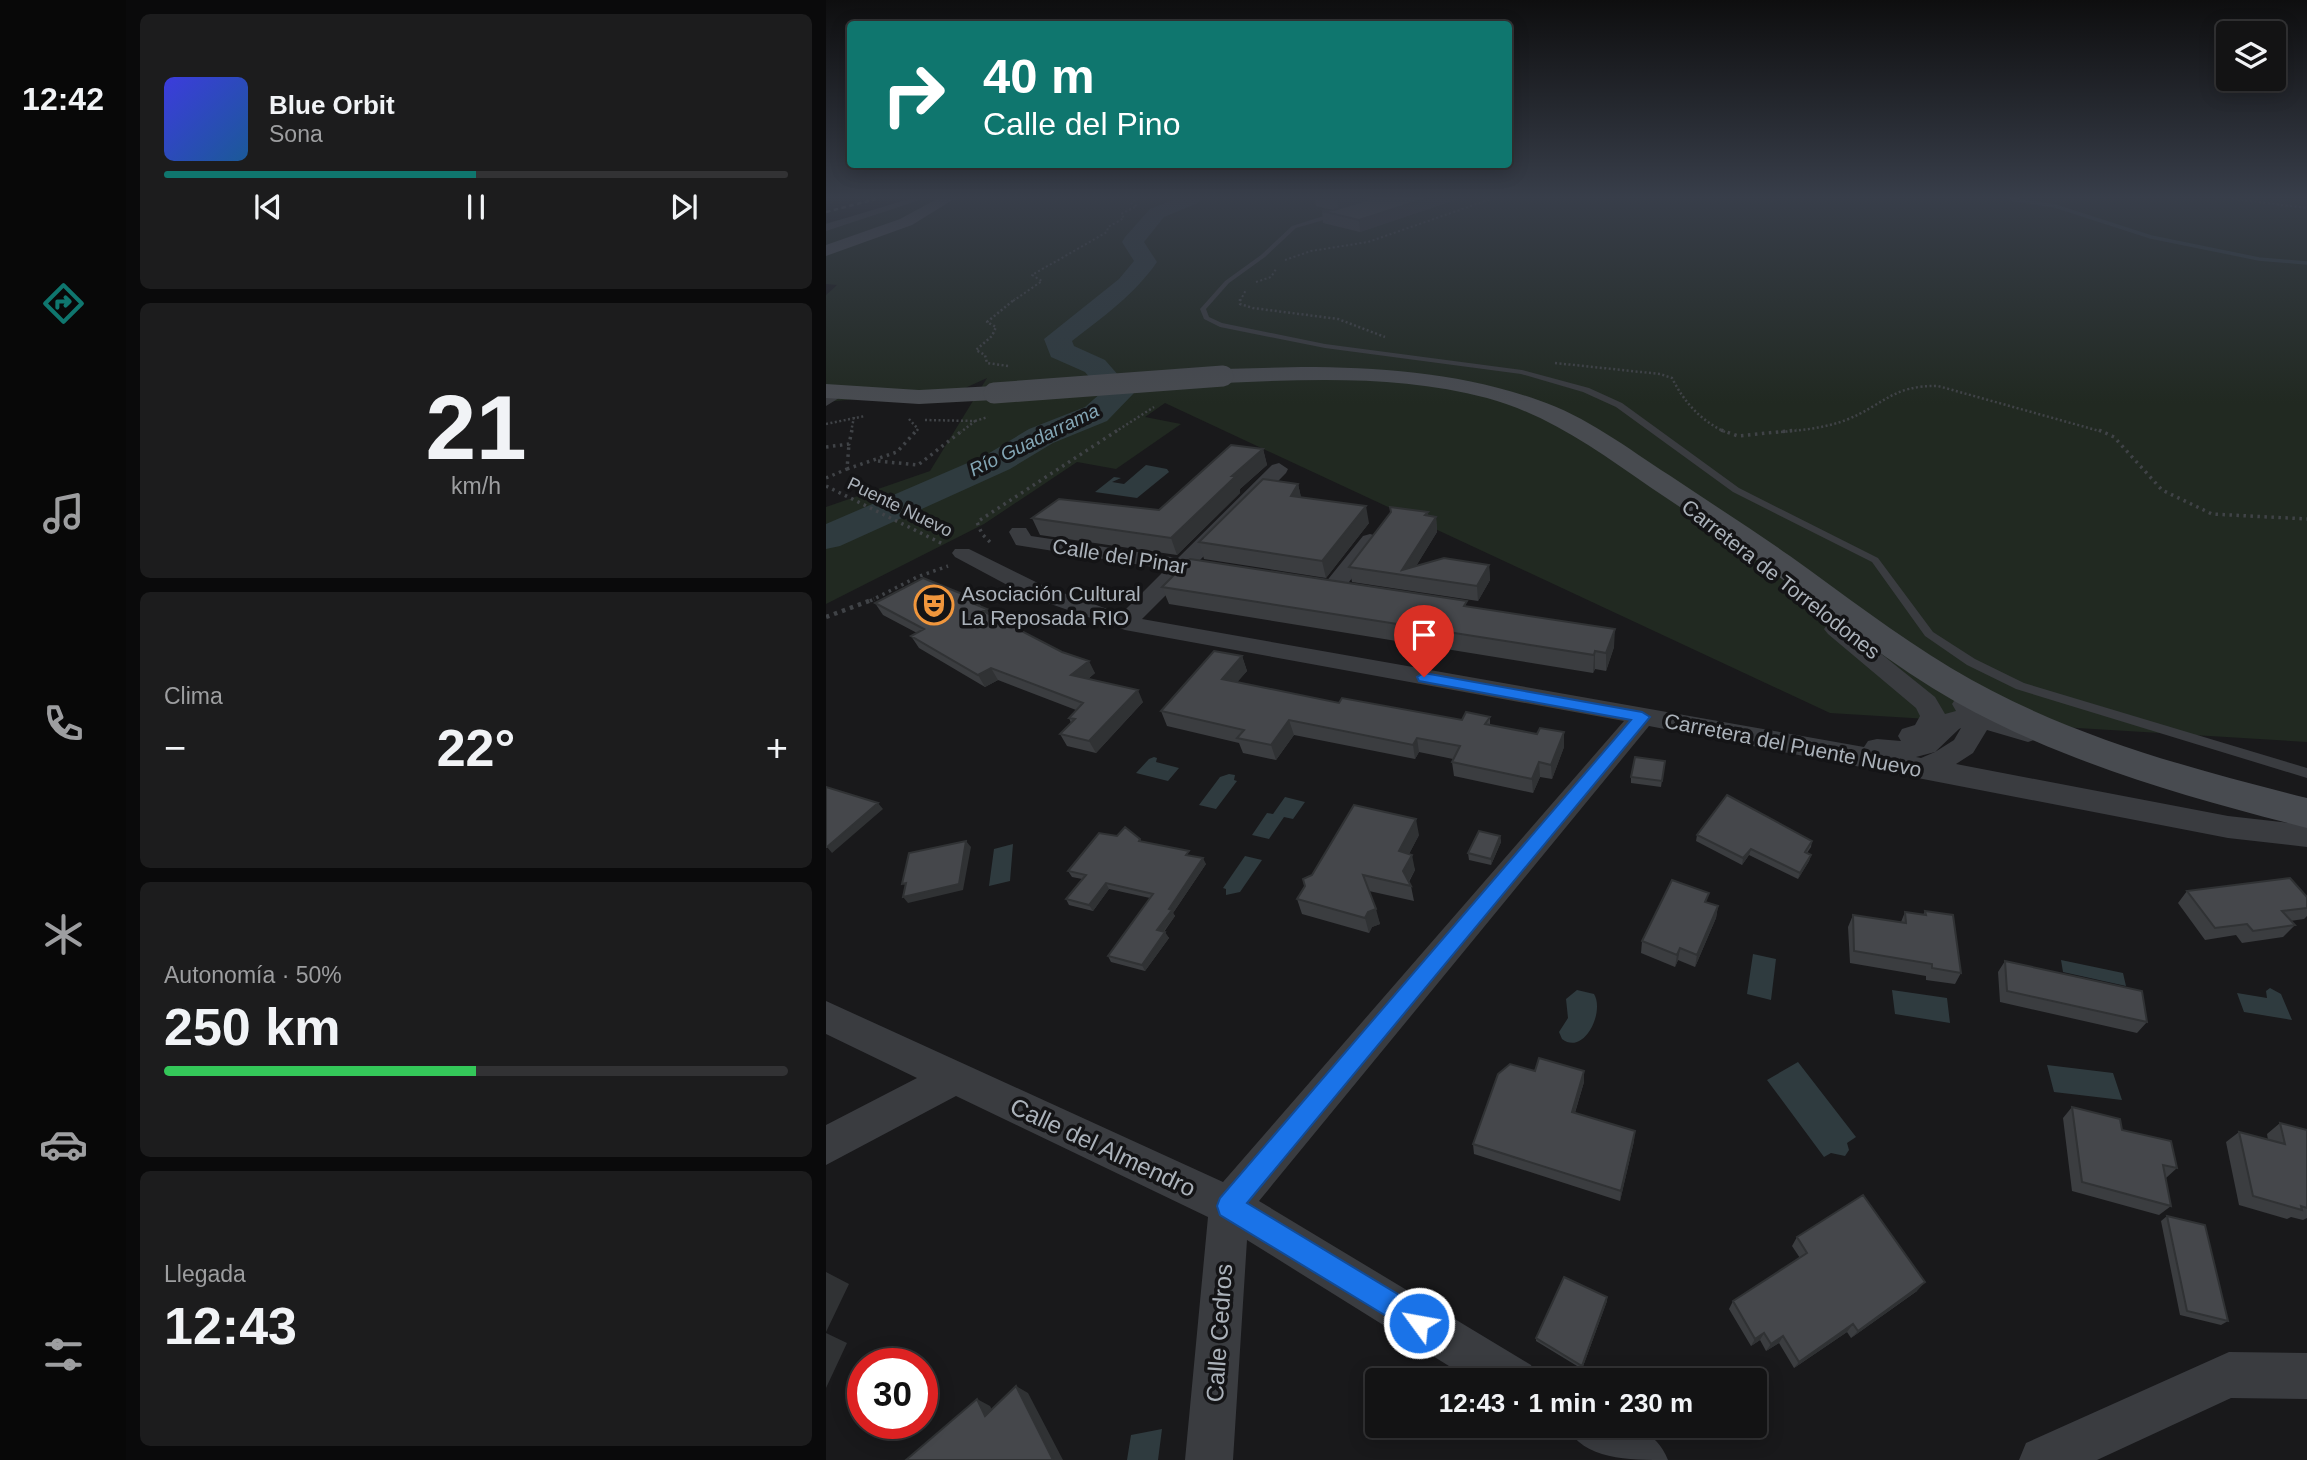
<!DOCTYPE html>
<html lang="es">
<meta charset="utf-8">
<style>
body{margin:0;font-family:Helvetica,sans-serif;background:#1c1c1d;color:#f1f3f6;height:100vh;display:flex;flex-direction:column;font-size:26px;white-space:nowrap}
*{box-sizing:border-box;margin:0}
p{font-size:23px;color:#9d9ea0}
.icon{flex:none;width:38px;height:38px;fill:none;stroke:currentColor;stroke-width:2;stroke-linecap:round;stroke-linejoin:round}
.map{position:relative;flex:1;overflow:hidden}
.drawer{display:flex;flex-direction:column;gap:14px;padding:14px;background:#0a0a0b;width:700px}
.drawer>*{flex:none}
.guide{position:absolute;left:21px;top:21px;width:665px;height:147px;border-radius:7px;box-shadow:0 4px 18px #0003,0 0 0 2px #323234;background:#0f766e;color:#fff;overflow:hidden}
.fabs{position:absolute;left:1390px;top:21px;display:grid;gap:14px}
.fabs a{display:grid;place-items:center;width:70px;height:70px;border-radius:7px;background:#131314;box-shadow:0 4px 18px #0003,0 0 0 2px #323234;font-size:35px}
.speed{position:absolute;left:21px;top:1348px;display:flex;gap:14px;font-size:35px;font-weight:700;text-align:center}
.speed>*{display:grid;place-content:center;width:91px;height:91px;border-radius:50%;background:#131314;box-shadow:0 4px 18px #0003,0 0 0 2px #323234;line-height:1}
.speed .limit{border:10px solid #d22;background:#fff;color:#111}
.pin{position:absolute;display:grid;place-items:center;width:60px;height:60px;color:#fff;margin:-72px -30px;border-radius:50% 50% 50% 0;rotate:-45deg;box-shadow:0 0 7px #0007}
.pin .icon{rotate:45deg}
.me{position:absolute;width:77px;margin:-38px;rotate:302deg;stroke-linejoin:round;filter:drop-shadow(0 0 5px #0008)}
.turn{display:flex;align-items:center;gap:24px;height:147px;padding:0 21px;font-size:32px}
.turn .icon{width:91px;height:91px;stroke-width:2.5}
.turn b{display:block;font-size:49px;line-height:60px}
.big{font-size:52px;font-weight:700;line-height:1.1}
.drawer .tile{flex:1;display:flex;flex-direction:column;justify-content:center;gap:10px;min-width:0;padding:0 24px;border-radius:10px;background:#1c1c1d}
.drawer .dial{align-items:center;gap:0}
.dial b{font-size:91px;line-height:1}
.song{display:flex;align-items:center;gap:21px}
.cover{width:84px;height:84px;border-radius:10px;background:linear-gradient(135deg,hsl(240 70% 55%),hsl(210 70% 35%))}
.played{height:7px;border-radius:4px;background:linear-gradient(90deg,#0f766e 50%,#323234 50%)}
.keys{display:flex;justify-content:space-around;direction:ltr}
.heat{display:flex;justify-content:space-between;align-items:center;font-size:38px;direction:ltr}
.charge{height:10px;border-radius:5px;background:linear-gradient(90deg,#34c759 50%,#323234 0)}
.trip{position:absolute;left:539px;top:1368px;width:402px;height:70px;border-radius:7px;background:#131314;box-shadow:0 4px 18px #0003,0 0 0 2px #323234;font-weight:700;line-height:70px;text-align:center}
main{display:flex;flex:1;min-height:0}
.tab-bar{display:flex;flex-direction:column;width:126px;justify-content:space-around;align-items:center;background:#080808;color:#9d9ea0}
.tab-bar .icon{width:49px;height:49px}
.tab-bar .selected{color:#0f766e}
.tab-bar b{font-size:32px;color:#f1f3f6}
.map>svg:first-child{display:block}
.green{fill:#212921}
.water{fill:#2f3b3f}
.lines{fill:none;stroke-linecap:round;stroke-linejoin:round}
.stream{stroke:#2f3b3f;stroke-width:3.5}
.river{fill:#2f3b3f;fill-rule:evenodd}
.path-far3{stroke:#404347;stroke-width:2;stroke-dasharray:2 2.5;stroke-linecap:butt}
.path-far2{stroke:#404347;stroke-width:2.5;stroke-dasharray:2 2.5;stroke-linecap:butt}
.path-far1{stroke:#404347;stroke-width:3.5;stroke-dasharray:2.5 4.5;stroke-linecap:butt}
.path{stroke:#404347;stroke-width:4.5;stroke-dasharray:3.5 5;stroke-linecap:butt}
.lane{fill:#3a3c40;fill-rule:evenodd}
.street{fill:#3a3c40;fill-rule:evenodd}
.secondary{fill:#484b50;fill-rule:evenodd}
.rail{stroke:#4d5055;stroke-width:2.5;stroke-dasharray:4.5 3.5;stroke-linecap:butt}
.secondary-bridge{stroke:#484b50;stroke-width:21}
.wall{fill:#3b3d40}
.shaded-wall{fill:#303234}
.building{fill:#45474b;stroke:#303234;stroke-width:2}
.route{fill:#1a73e8;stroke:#114b97;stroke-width:2}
.labels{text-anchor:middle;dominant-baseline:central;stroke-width:7;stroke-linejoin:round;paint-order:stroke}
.far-street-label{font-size:18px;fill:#abb2ba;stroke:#141416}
.far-water-label{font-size:19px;font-style:italic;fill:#83a6b5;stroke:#141416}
.street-label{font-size:21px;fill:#abb2ba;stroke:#141416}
.poi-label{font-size:21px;fill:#abb2ba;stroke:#141416;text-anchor:start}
.near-street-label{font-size:24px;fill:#abb2ba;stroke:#141416}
</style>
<main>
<nav class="tab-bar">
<b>12:42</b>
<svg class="icon selected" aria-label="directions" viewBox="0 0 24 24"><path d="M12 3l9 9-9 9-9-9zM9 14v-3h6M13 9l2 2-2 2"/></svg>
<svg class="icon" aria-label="music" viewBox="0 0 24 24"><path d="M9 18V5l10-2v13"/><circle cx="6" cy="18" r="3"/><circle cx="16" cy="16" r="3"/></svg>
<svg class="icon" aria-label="phone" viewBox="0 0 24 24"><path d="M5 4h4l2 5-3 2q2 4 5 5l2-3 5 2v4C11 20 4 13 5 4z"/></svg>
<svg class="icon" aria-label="climate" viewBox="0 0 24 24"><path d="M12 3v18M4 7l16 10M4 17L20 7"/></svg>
<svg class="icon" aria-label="car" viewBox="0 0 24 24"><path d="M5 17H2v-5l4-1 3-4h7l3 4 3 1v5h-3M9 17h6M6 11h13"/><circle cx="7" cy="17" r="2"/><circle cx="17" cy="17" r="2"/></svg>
<svg class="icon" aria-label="filters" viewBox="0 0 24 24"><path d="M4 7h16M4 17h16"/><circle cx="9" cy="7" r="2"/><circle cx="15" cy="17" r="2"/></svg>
</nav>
<section class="drawer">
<div class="tile">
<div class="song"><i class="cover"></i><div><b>Blue Orbit</b><p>Sona</p></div></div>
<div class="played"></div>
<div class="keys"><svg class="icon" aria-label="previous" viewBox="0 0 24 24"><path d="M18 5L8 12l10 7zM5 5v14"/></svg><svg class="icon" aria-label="pause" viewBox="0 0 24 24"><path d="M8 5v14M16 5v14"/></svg><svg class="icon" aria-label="next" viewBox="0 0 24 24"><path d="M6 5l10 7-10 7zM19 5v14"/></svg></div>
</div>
<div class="tile dial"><b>21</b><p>km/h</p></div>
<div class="tile"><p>Clima</p>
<div class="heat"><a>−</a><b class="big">22°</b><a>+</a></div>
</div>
<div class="tile"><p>Autonomía · 50%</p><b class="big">250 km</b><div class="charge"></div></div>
<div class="tile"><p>Llegada</p><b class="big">12:43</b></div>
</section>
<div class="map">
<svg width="1481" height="1460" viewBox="0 0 1481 1460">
<rect width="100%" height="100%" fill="#19191b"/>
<path class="green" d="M99,199h1382v543l-477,-29 -665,-310 -20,14 36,7 -65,45 -39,-7 -93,62 -158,80v-97l104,-36 57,-93 -22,10 -139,14v-107l11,-10 -11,-1v-61z"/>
<path class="water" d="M320,465l21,4 2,3 -32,26 -42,-6 19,-15 7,1 -9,4 12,2z
M328,757l3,1 -1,4 23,6 -11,13 -32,-8 13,-14z
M403,774l6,1 -1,5 3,1 -21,28 -17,-4 21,-28z
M459,797l20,5 -12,17 -9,-2 -15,22 -17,-4 15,-22 6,1z
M187,844l-3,37 -21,5 5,-37z
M419,856l17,4 -22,32 -14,3v-6l-3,-1z
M927,954l23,5 -5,41 -24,-6z
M1235,960l62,13 3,13 -63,-14z
M1444,988l11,6 11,26 -48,-8 -7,-19 30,5 -1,-7z
M751,990l17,4c11,18 -10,62 -32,45l-3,-7 9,-14 -2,-19z
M1066,990l55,8 3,25 -55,-9z
M972,1062l58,75 -9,6 2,7 -4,6 -14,-3 -7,4 -57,-77z
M1221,1065l66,8 9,27 -68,-8z
M336,1429l-4,31h-31l4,-25z"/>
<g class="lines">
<path class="stream" d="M1184,199l45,7 96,31 108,22 48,4"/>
<path class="river" d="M349,199h26l-3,4 -34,14 -20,25 13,20c-22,32 -54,55 -85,79l2,5 31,14 29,33 -27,28 -54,22 -43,26 -170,77 -14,3v-25l160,-69 43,-26 56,-22 17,-15 -17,-20 -34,-15 -7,-18 75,-60 15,-18 -12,-19 3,-5 25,-28z"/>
<path class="path-far3" d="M1406,199l75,9
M459,260l26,-9 57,-9 123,-43
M430,282l15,-5 5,-8
M187,301l29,-20 -10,-6 75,-43 1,-5 16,-9 -3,-4 16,-8 -6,-3 4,-4
M414,301l6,-11"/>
<path class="path-far2" d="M414,299v5l13,4 85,11 47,18
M729,363l105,11 12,4c12,24 28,42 53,54
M182,366l-21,-3 -2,-8 -9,-5 16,-14 4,-9 -9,-5 28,-23
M83,419l9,10 -2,3
M99,420l50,1 -14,11
M149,421l13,-4
M0,424l39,-8
M25,432l3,-15
M289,432l39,-25
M955,432c22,-2 44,-4 65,-12 38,-15 46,-35 92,-34l165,46"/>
<path class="path-far1" d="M895,430l17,6 59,-6
M1273,430l15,7 48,53 50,24 95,5
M0,447l23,-3 3,-14
M52,461l40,4 45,-35
M21,469l50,-17 20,-22
M0,478l21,-9 2,-25
M0,486l119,59
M164,542l-8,-8 -5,-12 141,-92
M44,601l47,-24 31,-11"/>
<path class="path" d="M0,617l48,-18"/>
<path class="lane" d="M501,215l14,2 -14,2 -31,9 -31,29 -36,26 -23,26 3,8 13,6 103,21 197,26 67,18 33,15 117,85 139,70 55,74 42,27 49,24 283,85v10l-291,-89 -49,-24 -42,-29 -53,-74 -139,-70 -117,-85 -33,-15 -62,-18 -196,-26 -105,-21 -16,-8 -4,-10 25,-28 36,-26 31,-29z"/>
<path class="street" d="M83,199h14l-97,32v-7z
M13,388l6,2 2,3 -21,13v-12z
M453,463l9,6 -2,4 -87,88 28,5 3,5 -3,5 -8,1 -31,-4 -46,46 722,128 4,-6 9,-2 24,2 -3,-5 4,-7 13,-4 5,-9 -4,-8 -88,-74 -4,-5 4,-5h16l91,73 10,17 11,-3 -4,-7 4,-6 9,-3 9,3 8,12 55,17 4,6 -4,6 -9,3 -41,-12 -14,23 -17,11 272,52 79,9v22l-79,-9 -579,-112 -390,475 272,164 7,16h-65l-226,-141 -14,220h-48l23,-243 -252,-121 -130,69v-40l91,-47 -91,-44v-33l397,181 401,-461 -499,-91 -97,-34 -73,-39 -3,-4 3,-4h14l75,37 77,28 45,-45 -150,-24 -7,-13 3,-4h14l5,8 147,22 94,-93zM1135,728l-7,12 -19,12 24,-23zM1109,752l-14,6 -5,-1z
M544,534l7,2 3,4 -39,53h-16l-3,-5 3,-5 38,-47z
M1403,1352l78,1v46l-76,-1 -134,62h-78l7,-17z
M740,1426c40,0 84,-11 102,34 -40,0 -84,0 -102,-34z"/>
<path class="secondary" d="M111,199h17l-42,26 -86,31v-11l74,-26z
M475,367c81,0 160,6 237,33 48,16 89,48 131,75 40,27 81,53 121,81 53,38 105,78 161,112 110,66 233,99 356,130v30c-121,-31 -242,-65 -351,-126 -65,-37 -123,-84 -182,-129 -40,-30 -82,-58 -124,-86 -52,-36 -101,-72 -163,-89 -86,-23 -176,-19 -264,-15l-8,-2 -3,-5 3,-5 8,-2z
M0,384l93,6 75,-4 8,2 3,5 -3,5 -8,2 -75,4 -93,-6z"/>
<path class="rail" d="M0,212l50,-13"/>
<path class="secondary-bridge" d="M168,393l229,-17"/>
</g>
<path class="wall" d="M489,199h143l-98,33 -37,-9 -1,-12 11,-1 -17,-4z
M437,449l4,16 -27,24v4l-63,62 -137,-20 -8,-17 127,-8z
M472,484l3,14 68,25 -43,55 -122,-19 -5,-17z
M602,512v4l8,1 1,15 -21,34 73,-1 1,15 -12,21 -126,-19 -3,-15z
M336,587l452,60 -8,24 -11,-2 -2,4 -424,-69z
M151,600l4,6 9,9 105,58 -7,6 55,23 -47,51 -29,-7 -7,-12 11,-11 -2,-5 7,-8 -78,-30 -13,7 -66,-39 -8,-12 6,-3 -34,-18 -8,-12z
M416,656l5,15 -10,11 102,21 123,17 28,-3v8l47,9 27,-2v15l-12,32 -12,-2 -7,16 -79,-17 -2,-14 1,-3 -34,-7 -4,7 -121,-24 -18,25 -33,-7 -4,-10 -72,-17 -6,-15z
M839,761l-4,26 -30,-4v-6z
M593,835l-10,19 6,16 -6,12 2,4 3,15 -45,-10 11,33 -8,3 -3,6 -67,-19 -5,-15 8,-13z
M871,835l115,6 -1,6 -4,6 4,2 -2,6 -11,18 -49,-24 -7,10 -46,-24z
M291,836l23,3 1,2 50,15 15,8 -33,49 2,3 -11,16 5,6 -24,33 -34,-9 -3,-6 42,-58 -41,-9 -16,22 -24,-6 -3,-6 16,-20 -10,-2 -4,-6z
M674,836l1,6 -10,23 -22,-5 -1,-7z
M1361,891l120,6v19l-3,3 -14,2 5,4 -12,12 -41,6 -6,-8 -31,5 -27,-37z
M881,902l11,4 -2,12 -21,49 -17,-7 -3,7 -34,-14 1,-12z
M1099,911l36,62 -6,11 -29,-4v-4l-76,-13 -2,-36 5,-12 48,7 4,-10 18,3z
M1179,961l142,61 -10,11 -137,-31 -2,-30z
M709,1071h49v11l-9,31 59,28 -14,60 -146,-47 -1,-10z
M1246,1107l50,23 55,38 -11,10 5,28 -12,9 -87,-24 -9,-73z
M1454,1123l27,7v88l-4,2 -12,-3 -4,2 -48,-14 -13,-63 13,-10 29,8 -1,-6z
M1341,1216l61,105 -7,4 -41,-10 -19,-94z
M971,1237l120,54 -66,47 -4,-6 -53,36 -15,-25 -13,8 -6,-11 -9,6 -22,-37 4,-8 67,-43 -8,-12z
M781,1301l-25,68 -46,-28v-3z"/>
<path class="shaded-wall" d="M517,199h40l-44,13 -2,-12z
M598,199h34l-98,33 -1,-12z
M437,449l4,16 -27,24v4l-63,62 -6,-17 61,-62z
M472,484l4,17 -11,-5z
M540,506l3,17 -43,55 -4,-17z
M602,512l1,15 7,-10 1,15 -27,44 -8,-6z
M663,565l1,15 -12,21 -1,-15z
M151,600l6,11 4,-2 6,12 -21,-18z
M789,629l-1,18 -8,24v-18z
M769,651v18l-2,4 1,-18z
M416,656l5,15 -20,23 -5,-15z
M263,661l6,12 -18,15 -6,-13z
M165,668l7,12 -13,7 -7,-12z
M312,690l5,12 -47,51 -7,-12z
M463,720l5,15 -18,25 -5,-15z
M738,732v15l-12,32 -1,-14z
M591,738l2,14 -4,7 -2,-14z
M713,762l1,15 -7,16 -1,-14z
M52,803l5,6 -51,44 -5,-6z
M590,819l3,16 -17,32 -3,-16z
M674,836l1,6 -10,23v-6z
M140,841l5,6 -8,43 -55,13 -5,-6z
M925,849l-2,6 -7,10 1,-7z
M586,855l3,15 -9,16 -3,-15z
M985,855l-2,6 -11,18 2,-6z
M377,858l3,6 -33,49 2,3 -15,20 -3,-6 12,-21z
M280,883l3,6 -16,22 -4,-6z
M892,906l-2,12 -21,49 2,-12z
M550,909l4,15 -8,3 -3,6 -4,-15 3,-6z
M339,932l4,6 -24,33 -3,-6z
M854,948l-2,12 -3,7 2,-12z
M758,1071v11l-12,40v-10z
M809,1131l-1,10 -14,60 1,-10z
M0,1272l23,12 -23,48z
M1099,1282l-8,9 -66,47 7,-7z
M781,1297v4l-25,68v-3z
M1027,1324l-6,8 -53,36 5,-6z
M0,1333l21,10 -21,45z
M938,1333l-4,7 -9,6 4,-7z
M957,1336l-4,7 -13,8 5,-7z
M190,1386l12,7 35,67h-10z
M151,1399l13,7 8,15 -13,-5z"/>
<path class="building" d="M544,199h54l-65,21 -37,-9 12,-1z
M405,445l32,4 -31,27h4l-65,62 -139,-20 27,-19 100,11z
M437,479l35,5 -7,12 75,10 -44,55 -123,-19z
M564,507l38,5 -3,3 11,2 -34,53 42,-12 45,7 -12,21 -128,-19 42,-55z
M364,559l277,42 -3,5 151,23 -9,24 -11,-2 -1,4 -432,-68z
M97,578l54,22 -5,3 15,6 -4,2 79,41 27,9 -18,14 67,15 -49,51 -29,-7 15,-15 -6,-1 14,-15 -92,-35 -13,7 -67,-39 13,-7 -49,-26z
M388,651l28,5 -20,23 117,24 3,-5 120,22 4,-8 24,5 -5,7 52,10 3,-6 24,4 -13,33 -12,-3 -7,17 -80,-17 8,-16 -43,-8 -4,7 -124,-25 -18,25 -34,-7 7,-8 -83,-19z
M809,757l30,4 -3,20 -31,-4z
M0,787l52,16 -51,44h-1z
M901,795l85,46 -7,11 6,3 -11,18 -49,-24 -8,9 -46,-23z
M528,805l62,14 -17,32 13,4 -9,16 8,15 -48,-11 13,34 -8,3 -3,6 -68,-19 8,-13 -2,-7 9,-4z
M299,827l15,12 -1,2 50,10 -3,4 17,3 -34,51 3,1 -15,20 8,2 -23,33 -34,-9 45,-62 -47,-11 -17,22 -23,-6 20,-24 -18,-4 31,-38 18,3z
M653,831l21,5 -9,23 -23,-6z
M140,841l-7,43 -56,13 3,-14 -4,1 7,-31z
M1464,878l17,19v11l-25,3 13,14 -42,6 -6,-7 -32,4 -28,-37z
M846,880l37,13 -4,9 13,4 -21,49 -17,-7 -3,7 -35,-14z
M1099,911l28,4 8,58 -29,-5v-4l-78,-13 -1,-36 53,8 -1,-11 21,3z
M1179,961l137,30 5,31 -140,-31z
M713,1058l45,13 -12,41 63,19 -14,60 -148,-47 25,-70 12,-10 25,7z
M1246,1107l48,12 2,11 49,11 6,27 -14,-3 8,41 -89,-24z
M1454,1123l27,7v78l-6,-2 1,4 -49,-14 -14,-64 46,12z
M1037,1195l62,87 -67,49 -5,-7 -54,38 -16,-26 -12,8 -7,-11 -9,6 -22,-38 74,-48 -10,-16z
M1341,1216l38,9 23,96 -41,-10z
M738,1277l43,20 -25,69 -46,-28z
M190,1386l37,74h-147l71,-61 8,17z"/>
<linearGradient id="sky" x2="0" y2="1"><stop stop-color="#0e0e0f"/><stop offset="0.49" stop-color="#383e4a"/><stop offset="1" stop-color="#383e4a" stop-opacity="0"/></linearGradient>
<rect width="1481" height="403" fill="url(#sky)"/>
<path class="route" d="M598,673l218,39 8,5 -403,486 182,110 4,10 -4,9 -10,4 -199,-121 -3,-9 3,-8 411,-478 -212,-39 -2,-4z"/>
<defs>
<symbol id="theatre-ring" viewBox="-11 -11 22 22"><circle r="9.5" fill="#141416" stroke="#f0963c" stroke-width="1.5"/><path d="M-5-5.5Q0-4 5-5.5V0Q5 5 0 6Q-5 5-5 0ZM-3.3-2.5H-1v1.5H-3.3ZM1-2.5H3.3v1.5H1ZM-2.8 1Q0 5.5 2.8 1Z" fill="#f0963c"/></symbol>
</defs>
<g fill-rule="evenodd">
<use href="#theatre-ring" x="86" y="583" width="44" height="44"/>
</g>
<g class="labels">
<g class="far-street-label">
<text transform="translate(74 507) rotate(26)">Puente Nuevo</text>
</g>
<g class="far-water-label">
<text transform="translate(208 440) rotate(-26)">Río Guadarrama</text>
</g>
<g class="street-label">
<text transform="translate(294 556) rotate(9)">Calle del Pinar</text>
<text transform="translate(955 579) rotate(38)">Carretera de Torrelodones</text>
<text transform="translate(967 745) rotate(11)">Carretera del Puente Nuevo</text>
</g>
<g class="poi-label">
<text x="135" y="593">Asociación Cultural<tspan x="135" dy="24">La Reposada RIO</tspan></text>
</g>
<g class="near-street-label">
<text transform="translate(277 1147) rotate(25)">Calle del Almendro</text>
<text transform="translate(393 1333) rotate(-86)">Calle Cedros</text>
</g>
</g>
</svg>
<div class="fabs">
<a><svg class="icon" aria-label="layers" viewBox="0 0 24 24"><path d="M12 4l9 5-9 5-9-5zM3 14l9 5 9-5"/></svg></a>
</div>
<div class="speed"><div class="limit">30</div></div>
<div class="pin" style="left:598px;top:677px;background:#d93025"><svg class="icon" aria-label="arrive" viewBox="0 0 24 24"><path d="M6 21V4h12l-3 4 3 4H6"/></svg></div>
<svg class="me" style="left:593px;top:1323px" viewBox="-20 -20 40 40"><circle r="17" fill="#1a73e8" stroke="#fff" stroke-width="3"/><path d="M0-11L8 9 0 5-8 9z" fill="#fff"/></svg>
<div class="trip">12:43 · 1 min · 230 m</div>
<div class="guide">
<div class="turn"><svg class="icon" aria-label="right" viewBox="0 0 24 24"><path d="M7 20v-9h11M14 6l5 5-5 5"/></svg><div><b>40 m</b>Calle del Pino</div></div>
</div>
</div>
</main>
